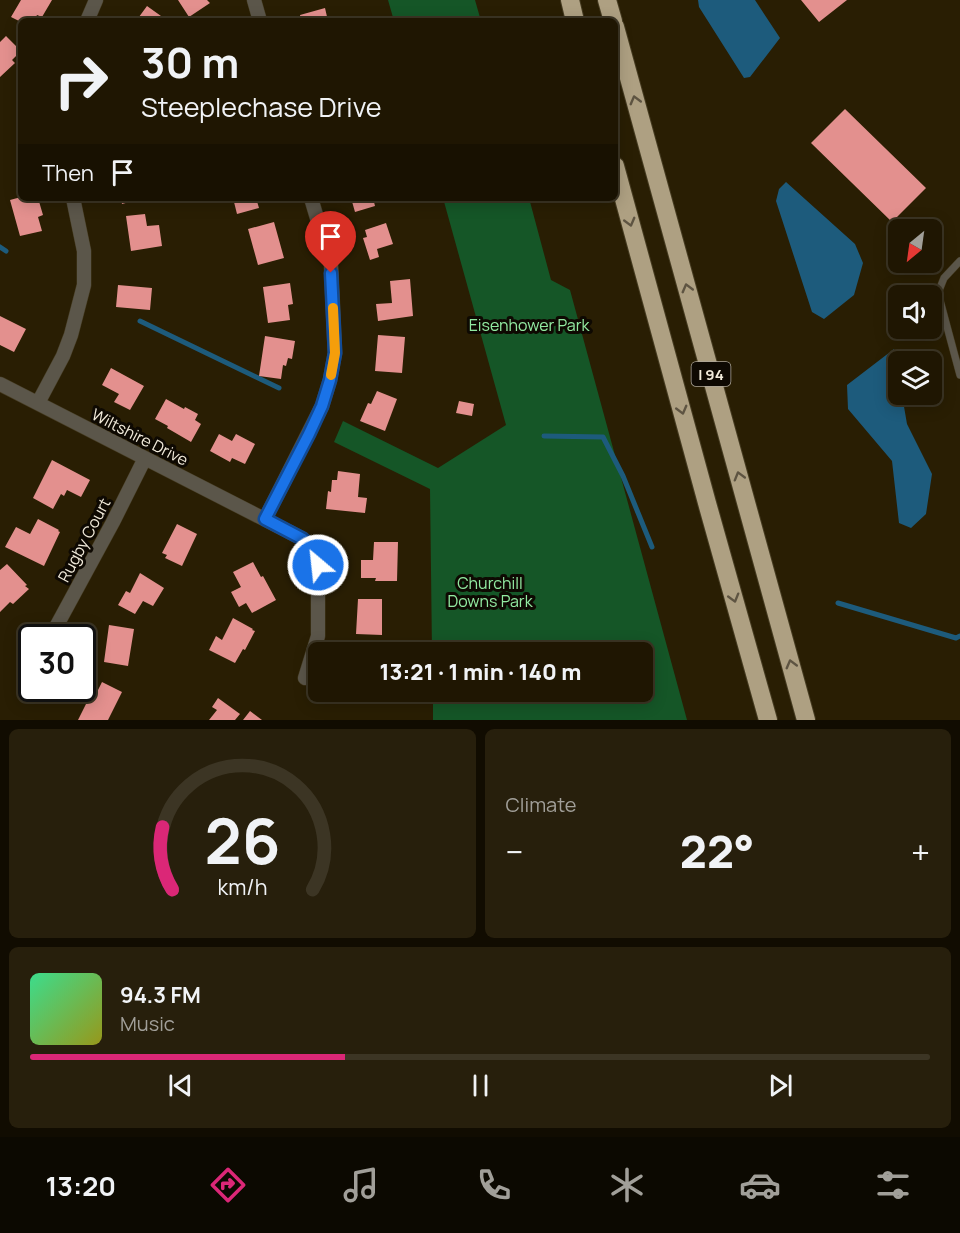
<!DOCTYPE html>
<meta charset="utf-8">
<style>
body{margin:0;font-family:Manrope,sans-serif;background:#271f0c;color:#f1f3f6;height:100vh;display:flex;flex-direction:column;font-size:22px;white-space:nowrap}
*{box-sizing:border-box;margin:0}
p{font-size:20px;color:#a19f99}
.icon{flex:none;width:33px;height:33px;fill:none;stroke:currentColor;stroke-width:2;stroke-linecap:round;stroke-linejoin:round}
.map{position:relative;height:720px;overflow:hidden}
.sheet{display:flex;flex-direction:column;gap:9px;padding:9px;background:#110c01;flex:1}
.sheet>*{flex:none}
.banner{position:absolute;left:18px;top:18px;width:600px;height:183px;border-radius:9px;box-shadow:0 3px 15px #0003,0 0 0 2px #3c3524;background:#1f1602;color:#f1f3f6;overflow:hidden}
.needle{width:39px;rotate:209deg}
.controls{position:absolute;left:888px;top:219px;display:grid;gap:12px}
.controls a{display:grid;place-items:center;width:54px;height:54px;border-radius:9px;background:#1f1602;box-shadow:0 3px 15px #0003,0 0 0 2px #3c3524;font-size:30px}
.speed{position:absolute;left:18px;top:624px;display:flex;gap:12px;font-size:30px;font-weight:700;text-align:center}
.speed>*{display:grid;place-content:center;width:78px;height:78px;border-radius:50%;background:#1f1602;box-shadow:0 3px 15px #0003,0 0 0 2px #3c3524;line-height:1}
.speed .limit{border:3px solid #111;border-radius:9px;background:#fff;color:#111}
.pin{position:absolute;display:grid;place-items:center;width:51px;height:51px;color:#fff;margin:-62px -26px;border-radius:50% 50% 50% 0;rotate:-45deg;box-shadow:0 0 6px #0007}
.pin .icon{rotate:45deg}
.me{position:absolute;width:66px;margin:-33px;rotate:332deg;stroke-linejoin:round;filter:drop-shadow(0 0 4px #0008)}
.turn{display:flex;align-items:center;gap:21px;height:126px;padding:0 24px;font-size:27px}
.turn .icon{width:78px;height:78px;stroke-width:2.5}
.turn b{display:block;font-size:42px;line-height:51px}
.then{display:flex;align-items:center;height:57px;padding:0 24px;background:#0003;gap:12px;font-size:22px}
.big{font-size:45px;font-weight:800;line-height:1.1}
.sheet .widget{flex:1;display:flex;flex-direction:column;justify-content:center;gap:9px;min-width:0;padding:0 21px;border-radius:9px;background:#271f0c}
.sheet .dial{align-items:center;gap:0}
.dial svg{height:156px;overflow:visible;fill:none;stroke:#3c3524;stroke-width:7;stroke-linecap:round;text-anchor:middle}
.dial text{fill:#f1f3f6;stroke:none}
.song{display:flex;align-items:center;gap:18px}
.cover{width:72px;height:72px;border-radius:9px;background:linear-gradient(135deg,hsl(150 70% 55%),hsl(60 70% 35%))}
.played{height:6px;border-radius:3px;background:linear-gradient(90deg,#db2777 35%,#3c3524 35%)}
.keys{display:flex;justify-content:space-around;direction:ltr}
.heat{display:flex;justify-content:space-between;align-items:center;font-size:33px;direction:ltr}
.sheet .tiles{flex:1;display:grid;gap:9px;grid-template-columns:1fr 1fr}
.widget:last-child{grid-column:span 2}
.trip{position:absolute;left:308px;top:642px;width:345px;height:60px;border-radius:9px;background:#1f1602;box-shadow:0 3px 15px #0003,0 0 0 2px #3c3524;font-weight:800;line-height:60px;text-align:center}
.tabs{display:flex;height:96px;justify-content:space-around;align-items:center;background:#0c0901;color:#a19f99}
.tabs .icon{width:42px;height:42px}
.tabs .current{color:#db2777}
.tabs b{font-size:27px;color:#f1f3f6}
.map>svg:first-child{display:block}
.green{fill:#155627}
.water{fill:#1d5b7c}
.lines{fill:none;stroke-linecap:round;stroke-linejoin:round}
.stream{stroke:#1d5b7c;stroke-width:5}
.building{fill:#e3908e}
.service-casing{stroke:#453b21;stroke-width:8}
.minor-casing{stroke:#453b21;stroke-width:15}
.motorway-casing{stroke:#453b21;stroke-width:20}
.service{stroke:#5b564a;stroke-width:7}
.minor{stroke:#5b564a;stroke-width:14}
.motorway{stroke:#aea082;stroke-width:18}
.oneway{stroke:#5e5442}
.route-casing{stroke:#114b97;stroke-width:15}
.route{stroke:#1a73e8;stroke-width:10}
.slow{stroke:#f59e0b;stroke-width:10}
.labels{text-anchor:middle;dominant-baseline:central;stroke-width:6;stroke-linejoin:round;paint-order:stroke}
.shield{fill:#0e0902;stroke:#aea79a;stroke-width:1.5}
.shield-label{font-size:15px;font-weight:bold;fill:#f2ebdb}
.park-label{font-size:16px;fill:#92eaa1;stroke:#0e0902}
.street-label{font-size:16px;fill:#f2ebdb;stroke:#0e0902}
</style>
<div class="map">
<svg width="960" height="720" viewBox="0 0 960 720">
<rect width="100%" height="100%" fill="#291e03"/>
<path class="green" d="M388,0h87l6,21h-87z
M443,198h86l22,82 19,10 117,430h-254v-28h209v-40h-210l-2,-163 -96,-47 9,-21 95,47 68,-43z"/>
<path class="water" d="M698,0h57l25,38 -30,39 -6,1 -45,-71z
M786,182l69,62 8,19 -9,32 -30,24 -12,-7 -36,-111 3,-12z
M894,349l4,27v18l4,1 5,29 25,50 -6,40 -15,14 -12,-5 -7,-62 -44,-52 -1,-24z"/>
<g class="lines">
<path class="stream" d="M0,247l6,4
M140,321l139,67
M544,436l59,1 20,39 29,71
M838,603l118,35 4,-2"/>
</g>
<path class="building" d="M21,0h31l-10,17 -5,-2 -3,6h-13v1l-10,-5z
M178,0h29l3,3 -21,14z
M801,0h46l-28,22z
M147,6l21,15h-32z
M325,8l3,13h-27l-1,-6z
M6,36l15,15 -9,9 3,3 -15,14v-35z
M845,109l81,79 -34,34 -81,-79z
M21,197l17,1 5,17 -5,2 4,14 -22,5 -10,-36z
M121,198h19v1l-18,5z
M233,198h23l3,10 -22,6z
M351,198h22l2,8 -20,6z
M145,214l2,12 12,-1 3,21 -31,5 -5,-35z
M274,222l10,36 -26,7 -10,-36z
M386,223l7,21 -16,5 2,8 -9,3 -7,-22 4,-1 -2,-7z
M410,279l3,37 -35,5 -2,-17 16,-1 -2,-22z
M290,283l3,21 -5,1 2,15 -22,3 -5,-36z
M118,285l34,3 -2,22 -34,-3z
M0,316l26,13 -12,23 -14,-7z
M378,335l27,2 -3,36 -27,-2z
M265,336l30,5 -3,18 -4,-1 -2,8 -3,-1 -2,14 -22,-3z
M111,368l33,18 -14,24 -16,-8 5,-8 -17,-9z
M377,391l20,8 -12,32 -25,-10 8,-18 3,1z
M166,399l18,10 1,-2 13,7 -3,6 6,4 -10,18 -24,-14 1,-2 -13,-7z
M459,401l15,3 -2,12 -16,-3z
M219,434l13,7 4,-7 19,10 -10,20 -13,-6 -2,4 -20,-11z
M52,460l38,20 -9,17 -14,-7 -3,6 -3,-2 -8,15 -20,-11z
M338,471l22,3 -2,23 9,1 -2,15 -39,-4 2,-18 3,1 1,-12h5z
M38,519l21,11 -1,1 2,1 -16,34 -39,-19 11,-20 14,7z
M177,524l20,10 -15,32 -17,-8 2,-3 -5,-2z
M374,542h24l-1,39h-22l1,-3h-15v-18h12z
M253,562l8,15 2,-1 13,24 -24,13 -6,-10 -7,4 -8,-15 10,-5 -8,-15z
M7,564l20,21 -2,1 4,3 -16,15 -3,-2 -10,10v-42z
M140,573l24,15 -11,18 -10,-5 -8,13 -17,-9 8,-14 4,2z
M358,599h24v36l-26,-1z
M233,618l20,11 -1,1 3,1 -10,19 -2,-1 -8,14 -26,-13 7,-14 6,4z
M109,625l25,4 -6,37 -24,-4z
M102,682l20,10 -14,28h-30l13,-26 4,2z
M390,692h25v5h-25z
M218,698l22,16 -5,6h-26l8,-10 -5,-3z
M250,711l12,9h-19z"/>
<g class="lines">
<defs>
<path id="service" d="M960,261l-16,17 -6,15 22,82"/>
<path id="minor" d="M254,0l6,21
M87,21l9,-21
M0,384l303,155 12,11 3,15v71l-13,42
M38,403l25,-47 8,-21 13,-50v-34l-11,-53
M265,519l57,-113 8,-26 5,-27 -4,-88 -20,-67
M50,638l63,-116 32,-64"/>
<path id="motorway" d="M570,0l5,21
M607,0l6,21
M615,27l191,693
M615,166l92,337 61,217"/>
</defs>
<use href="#service" class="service-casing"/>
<use href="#minor" class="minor-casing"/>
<use href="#motorway" class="motorway-casing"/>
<use href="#service" class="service"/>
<use href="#minor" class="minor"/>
<use href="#motorway" class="motorway"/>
</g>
<defs><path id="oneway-chevron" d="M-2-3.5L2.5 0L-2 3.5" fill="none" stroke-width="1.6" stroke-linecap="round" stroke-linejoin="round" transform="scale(1.5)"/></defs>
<g class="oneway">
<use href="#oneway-chevron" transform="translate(635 100) rotate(-105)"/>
<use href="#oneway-chevron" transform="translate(630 222) rotate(75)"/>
<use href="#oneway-chevron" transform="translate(687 288) rotate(-105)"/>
<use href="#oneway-chevron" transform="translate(682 410) rotate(75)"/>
<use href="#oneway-chevron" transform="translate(739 476) rotate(-106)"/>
<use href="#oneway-chevron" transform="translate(734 598) rotate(74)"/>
<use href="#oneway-chevron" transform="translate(791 664) rotate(-105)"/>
</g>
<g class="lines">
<defs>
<path id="route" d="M318,565l-3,-15 -12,-11 -38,-20 44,-85 13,-28 8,-26 5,-27 -4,-80"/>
</defs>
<use href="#route" class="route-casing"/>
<use href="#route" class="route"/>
<path class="slow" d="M331,375l4,-22 -2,-45"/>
</g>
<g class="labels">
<rect class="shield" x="691.5" y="362" width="39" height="24" rx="4.5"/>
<g class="shield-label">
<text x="711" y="374">I 94</text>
</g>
<g class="park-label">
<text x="529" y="325">Eisenhower Park</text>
<text x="490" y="583">Churchill<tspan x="490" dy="18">Downs Park</tspan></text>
</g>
<g class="street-label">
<text transform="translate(140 437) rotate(27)">Wiltshire Drive</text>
<text transform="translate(84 540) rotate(-62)">Rugby Court</text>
</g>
</g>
</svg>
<div class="controls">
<a><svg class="needle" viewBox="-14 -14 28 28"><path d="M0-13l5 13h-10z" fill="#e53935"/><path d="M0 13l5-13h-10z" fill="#a19f99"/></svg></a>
<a><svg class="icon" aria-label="sound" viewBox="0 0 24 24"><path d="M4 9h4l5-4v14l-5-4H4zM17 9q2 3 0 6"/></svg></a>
<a><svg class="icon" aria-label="layers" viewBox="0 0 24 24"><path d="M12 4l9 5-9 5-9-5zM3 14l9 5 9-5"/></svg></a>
</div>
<div class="speed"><div class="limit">30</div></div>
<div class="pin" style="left:331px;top:273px;background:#d93025"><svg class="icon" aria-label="arrive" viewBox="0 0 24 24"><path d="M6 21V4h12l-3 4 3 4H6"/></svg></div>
<svg class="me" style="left:318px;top:565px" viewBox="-20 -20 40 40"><circle r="17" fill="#1a73e8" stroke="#fff" stroke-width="3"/><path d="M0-11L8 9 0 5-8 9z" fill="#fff"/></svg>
<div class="trip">13:21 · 1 min · 140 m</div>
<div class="banner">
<div class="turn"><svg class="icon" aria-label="right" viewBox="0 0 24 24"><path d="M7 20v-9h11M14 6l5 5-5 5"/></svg><div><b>30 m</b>Steeplechase Drive</div></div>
<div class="then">Then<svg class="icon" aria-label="arrive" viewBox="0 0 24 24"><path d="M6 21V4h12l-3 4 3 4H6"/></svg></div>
</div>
</div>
<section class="sheet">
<div class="tiles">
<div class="widget dial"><svg viewBox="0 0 100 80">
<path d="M14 69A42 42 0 1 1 86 69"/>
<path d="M14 69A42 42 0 0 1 9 37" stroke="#db2777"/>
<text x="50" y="56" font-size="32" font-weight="700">26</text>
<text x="50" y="72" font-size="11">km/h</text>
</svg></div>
<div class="widget"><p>Climate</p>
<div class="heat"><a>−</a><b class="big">22°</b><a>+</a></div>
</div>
<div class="widget">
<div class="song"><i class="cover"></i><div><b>94.3 FM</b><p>Music</p></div></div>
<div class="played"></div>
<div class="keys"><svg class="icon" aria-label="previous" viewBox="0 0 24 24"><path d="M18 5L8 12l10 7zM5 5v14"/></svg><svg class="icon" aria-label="pause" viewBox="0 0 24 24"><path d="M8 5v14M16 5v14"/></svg><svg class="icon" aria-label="next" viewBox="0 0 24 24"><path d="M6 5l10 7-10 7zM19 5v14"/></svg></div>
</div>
</div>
</section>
<nav class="tabs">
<b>13:20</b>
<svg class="icon current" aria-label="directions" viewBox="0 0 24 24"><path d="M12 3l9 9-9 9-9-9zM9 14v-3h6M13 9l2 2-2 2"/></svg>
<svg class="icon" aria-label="music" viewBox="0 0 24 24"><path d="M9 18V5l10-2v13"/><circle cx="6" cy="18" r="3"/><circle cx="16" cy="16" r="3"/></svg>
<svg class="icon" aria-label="phone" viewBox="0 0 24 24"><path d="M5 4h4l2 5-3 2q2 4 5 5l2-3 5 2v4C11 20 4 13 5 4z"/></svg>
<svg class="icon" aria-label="climate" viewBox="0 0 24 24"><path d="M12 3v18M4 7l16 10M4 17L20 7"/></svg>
<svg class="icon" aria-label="car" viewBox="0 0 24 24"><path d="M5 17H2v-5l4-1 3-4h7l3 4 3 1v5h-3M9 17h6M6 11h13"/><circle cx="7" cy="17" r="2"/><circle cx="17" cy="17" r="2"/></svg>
<svg class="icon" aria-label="filters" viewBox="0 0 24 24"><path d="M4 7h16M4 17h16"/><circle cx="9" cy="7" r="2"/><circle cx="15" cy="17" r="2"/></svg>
</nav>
